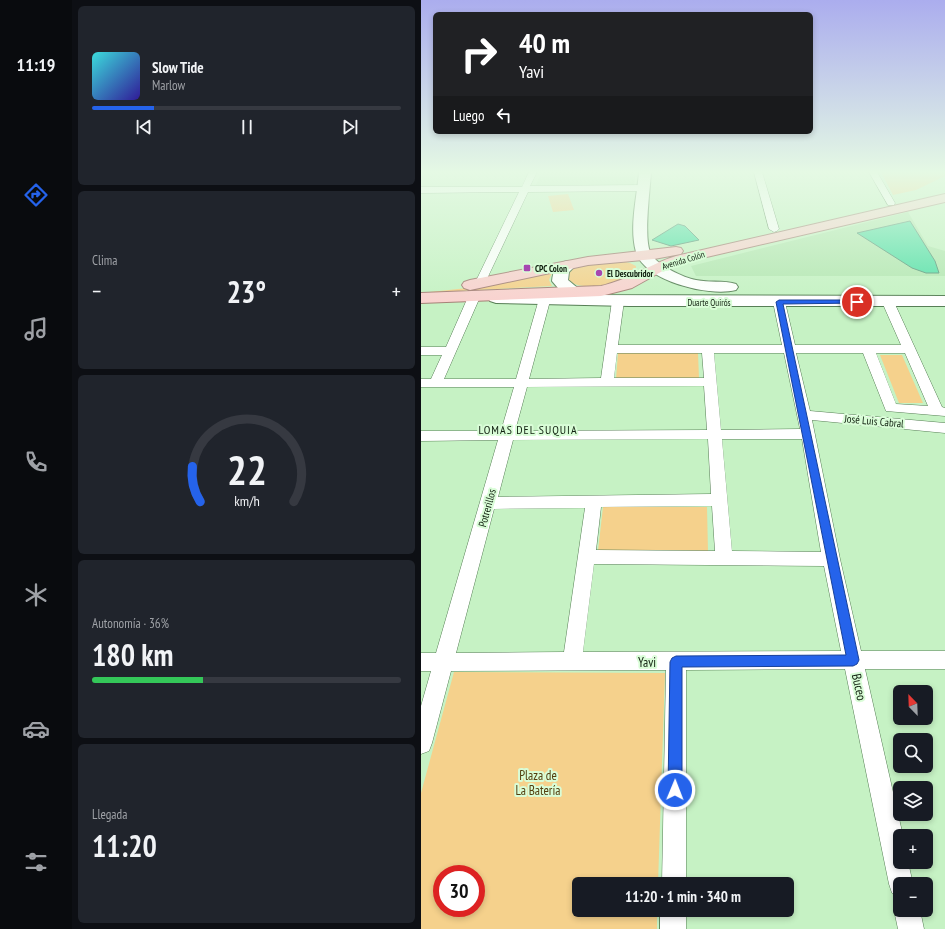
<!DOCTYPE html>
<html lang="es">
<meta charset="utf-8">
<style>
body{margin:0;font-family:"PT Sans Narrow",sans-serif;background:#20242c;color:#f1f3f6;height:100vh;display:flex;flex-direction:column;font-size:15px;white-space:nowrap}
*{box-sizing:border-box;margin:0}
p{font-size:13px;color:#9ea1a6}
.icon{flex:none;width:22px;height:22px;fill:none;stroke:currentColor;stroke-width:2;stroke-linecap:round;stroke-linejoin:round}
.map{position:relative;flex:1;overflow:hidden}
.sheet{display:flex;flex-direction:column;gap:6px;padding:6px;background:#0d0f14;width:349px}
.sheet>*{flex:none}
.top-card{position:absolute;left:12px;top:12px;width:380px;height:122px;border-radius:6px;box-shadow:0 2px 6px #0003;background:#202124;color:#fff;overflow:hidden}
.needle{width:26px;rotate:337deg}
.fabs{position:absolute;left:472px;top:685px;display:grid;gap:8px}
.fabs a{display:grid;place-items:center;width:40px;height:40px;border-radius:6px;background:#171b24;box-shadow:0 2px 6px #0003;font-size:20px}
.speed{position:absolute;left:12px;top:865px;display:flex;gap:8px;font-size:20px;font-weight:700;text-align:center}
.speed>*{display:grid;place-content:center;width:52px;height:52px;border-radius:50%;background:#171b24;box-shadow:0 2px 6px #0003;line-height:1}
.speed .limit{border:6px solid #d22;background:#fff;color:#111}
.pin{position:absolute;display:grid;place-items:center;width:34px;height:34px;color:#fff;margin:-17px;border:2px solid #fff;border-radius:50%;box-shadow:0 1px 4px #0007}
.me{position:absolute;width:44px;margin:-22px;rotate:1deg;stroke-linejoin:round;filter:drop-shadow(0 0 3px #0008)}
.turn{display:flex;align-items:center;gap:14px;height:84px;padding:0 20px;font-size:18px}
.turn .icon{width:52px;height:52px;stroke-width:2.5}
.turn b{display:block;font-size:28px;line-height:34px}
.then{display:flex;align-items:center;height:38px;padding:0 20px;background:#0003;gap:8px;font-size:15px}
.big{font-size:30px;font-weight:600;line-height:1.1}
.sheet .widget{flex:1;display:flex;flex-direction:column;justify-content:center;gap:6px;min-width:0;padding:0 14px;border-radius:6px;background:#20242c}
.sheet .dial{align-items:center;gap:0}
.dial svg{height:104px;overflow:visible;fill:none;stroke:#363941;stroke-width:7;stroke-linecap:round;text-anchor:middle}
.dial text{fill:#f1f3f6;stroke:none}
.song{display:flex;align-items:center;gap:12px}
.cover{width:48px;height:48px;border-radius:6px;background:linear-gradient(135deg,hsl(180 70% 55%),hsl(250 70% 35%))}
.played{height:4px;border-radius:2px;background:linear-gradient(90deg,#2563eb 20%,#363941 20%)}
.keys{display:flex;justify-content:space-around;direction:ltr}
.heat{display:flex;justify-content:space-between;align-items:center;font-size:22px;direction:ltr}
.charge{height:6px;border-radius:3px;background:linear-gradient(90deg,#34c759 36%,#363941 0)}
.trip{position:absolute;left:151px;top:877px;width:222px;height:40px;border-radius:6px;background:#171b24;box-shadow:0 2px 6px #0003;font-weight:600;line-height:40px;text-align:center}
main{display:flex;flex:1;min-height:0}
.tab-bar{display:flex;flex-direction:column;width:72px;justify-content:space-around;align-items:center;background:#090b0e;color:#9ea1a6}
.tab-bar .icon{width:28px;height:28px}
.tab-bar .current{color:#2563eb}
.tab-bar b{font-size:18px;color:#f1f3f6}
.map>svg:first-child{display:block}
.built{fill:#b5e7b3}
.green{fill:#f5d18c;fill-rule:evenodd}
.building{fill:#56e0a9;stroke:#5b987c}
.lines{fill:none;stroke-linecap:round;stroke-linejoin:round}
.minor-casing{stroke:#577f56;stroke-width:1}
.secondary-casing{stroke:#577f56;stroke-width:2}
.primary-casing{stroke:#a58177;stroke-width:2}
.minor{fill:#fff;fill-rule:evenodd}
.secondary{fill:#fff;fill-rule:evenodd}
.primary{fill:#f9d2cf;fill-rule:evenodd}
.route{fill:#2563eb;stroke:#184099}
.poi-dot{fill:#a647b0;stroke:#d9fdd7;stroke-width:1.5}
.labels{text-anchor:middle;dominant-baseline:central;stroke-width:4;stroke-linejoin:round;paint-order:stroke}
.far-street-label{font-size:9px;fill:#112110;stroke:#d9fdd7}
.far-poi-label{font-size:9px;font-weight:bold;fill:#112110;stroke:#d9fdd7;text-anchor:start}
.street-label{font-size:11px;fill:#112110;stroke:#d9fdd7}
.neighbourhood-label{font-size:12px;letter-spacing:1px;fill:#112110;stroke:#d9fdd7}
.near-street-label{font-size:13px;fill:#112110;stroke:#d9fdd7}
.near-park-label{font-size:13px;fill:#533e0e;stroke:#d9fdd7}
</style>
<main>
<nav class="tab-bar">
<b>11:19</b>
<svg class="icon current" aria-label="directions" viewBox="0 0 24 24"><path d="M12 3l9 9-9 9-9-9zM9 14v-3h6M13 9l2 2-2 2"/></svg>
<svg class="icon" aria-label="music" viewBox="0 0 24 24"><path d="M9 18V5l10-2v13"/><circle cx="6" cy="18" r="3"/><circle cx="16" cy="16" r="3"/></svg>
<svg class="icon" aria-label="phone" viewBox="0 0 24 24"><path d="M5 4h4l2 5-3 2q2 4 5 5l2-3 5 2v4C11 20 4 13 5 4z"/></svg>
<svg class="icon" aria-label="climate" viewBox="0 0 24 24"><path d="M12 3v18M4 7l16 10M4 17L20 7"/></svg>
<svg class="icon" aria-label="car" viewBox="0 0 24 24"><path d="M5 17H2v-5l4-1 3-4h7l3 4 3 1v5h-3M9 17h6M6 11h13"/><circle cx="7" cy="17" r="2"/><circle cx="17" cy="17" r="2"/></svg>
<svg class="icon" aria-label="filters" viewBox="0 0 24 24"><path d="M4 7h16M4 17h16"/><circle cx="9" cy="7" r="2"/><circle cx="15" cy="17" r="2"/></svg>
</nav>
<section class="sheet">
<div class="widget">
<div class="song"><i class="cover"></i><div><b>Slow Tide</b><p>Marlow</p></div></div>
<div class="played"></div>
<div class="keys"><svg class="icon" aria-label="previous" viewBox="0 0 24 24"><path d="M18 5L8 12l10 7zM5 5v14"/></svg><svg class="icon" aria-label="pause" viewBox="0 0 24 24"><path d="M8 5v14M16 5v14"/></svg><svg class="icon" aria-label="next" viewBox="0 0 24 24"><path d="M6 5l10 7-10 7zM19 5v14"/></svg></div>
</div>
<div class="widget"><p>Clima</p>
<div class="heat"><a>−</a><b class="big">23°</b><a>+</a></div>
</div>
<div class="widget dial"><svg viewBox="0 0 100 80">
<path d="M14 69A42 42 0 1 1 86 69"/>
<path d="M14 69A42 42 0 0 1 8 42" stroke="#2563eb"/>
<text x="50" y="56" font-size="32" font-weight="700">22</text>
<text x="50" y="72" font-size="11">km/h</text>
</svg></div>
<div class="widget"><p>Autonomía · 36%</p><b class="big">180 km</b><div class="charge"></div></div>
<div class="widget"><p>Llegada</p><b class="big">11:20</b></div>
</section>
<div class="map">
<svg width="524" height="929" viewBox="0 0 524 929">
<rect width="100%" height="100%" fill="#c6f2c4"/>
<path class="built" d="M120,172h95l-2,13h-98z
M487,212l20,34 17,5v25h-249l-5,-10z"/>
<path class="green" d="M460,172h64v4l-29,14 -23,5z
M147,194l6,16 -21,2 -5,-16z
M200,261l9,2 6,3v5c-8,13 -61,23 -69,7l1,-6 5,-5z
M131,273l-3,7 3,6 -131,7 74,-8z
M197,353h80l1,25 -83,1z
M459,355h22l21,48h-24z
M182,507h104l1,44h-110z
M33,672l211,1 -7,211h-79v26h78v19h-236v-136zM21,874h34v34h-34z"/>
<path class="building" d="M489,221l25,40 4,12h-13l-14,-5 -55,-35z
M257,224l7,2 14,14 -28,6 -19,-6z"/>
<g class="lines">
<defs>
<path id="minor" d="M108,172h8l-7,14 114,-1 4,3 -4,3 -116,1 -43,91 -1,2h-8l-1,-2 44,-91 -98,1v-6h101z
M333,172h8l17,57 -2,2 -3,1 -5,-3z
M448,172h8l18,31 -1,2h-6z
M138,293l5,3 -1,2 -13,3 -21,78 72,-1 11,-77 6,-3 6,3 -6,44h164l-9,-43 6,-3 6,3 10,43h106l-19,-43 6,-3 6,3 48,105 3,1v8l-59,-5 -23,-58h-67l14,58 135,12v10l-133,-13 28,139 21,92h84v18h-80l38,167h-3v26h8l5,22h-13v12l-8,-3 -3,-9 -44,-215 -159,1v214h-24l4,-214 -215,1 -19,72 -3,8 -8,3v-48l10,-35h-10v-18h15l62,-213 -77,1v-10h80l13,-44h-93v-8h10l11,-24h-21v-8h25l22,-50 6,-3 4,1 2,2 -36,82h72l23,-80 2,-2zM196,353h85l2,25h-90zM293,353h70l16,76 -79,1zM455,353h29l23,53 -32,-2zM283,386l3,44 -192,1 12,-44zM287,439l3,55 -213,3 15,-57zM301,439h80l19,113 -89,-1zM291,506l3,45 -119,-1 5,-43zM164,508l-21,144 -108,1 38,-144zM173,564l230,2 17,85 -258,1z
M479,900v10h20l4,19h-26l-4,-19z
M239,910h26v19h-26z"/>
<path id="secondary" d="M218,172h12c-1,18 -8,68 0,82 6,11 33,24 45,26 13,3 27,0 40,4l2,3 -2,3c-27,7 -92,-9 -100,-38 -7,-25 1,-55 3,-80z
M146,261l5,2 3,3 -6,6 -1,8 18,15 359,1v10h-316l-133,-3 -6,-2 -2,-3 2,-3 6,-2 68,2 -12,-14c1,-10 4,-17 15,-20z"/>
<path id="primary" d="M524,194v8l-260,60 -17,6 -36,20 -31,8 -180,7v-10l180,-7c27,-6 49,-22 75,-30z
M255,247l5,1 2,3 -2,3 -27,5 -66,6 -118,25 -6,-2 -2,-3 2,-3 6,-2 118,-23z"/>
</defs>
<use href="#minor" class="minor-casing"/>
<use href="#secondary" class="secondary-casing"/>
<use href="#primary" class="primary-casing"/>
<use href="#minor" class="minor"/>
<use href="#secondary" class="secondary"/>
<use href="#primary" class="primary"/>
</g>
<linearGradient id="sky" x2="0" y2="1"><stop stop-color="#abadee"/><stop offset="0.57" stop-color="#e5f9e4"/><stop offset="1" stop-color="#e5f9e4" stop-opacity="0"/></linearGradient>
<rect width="524" height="302" fill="url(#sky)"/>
<path class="route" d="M436,300h2v3l-76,1 76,356 -2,4 -4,2 -171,1v123l-2,5 -5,2 -5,-2 -2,-5 2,-128 2,-4 4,-2 170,-1 -70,-353 3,-2z"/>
<g class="poi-dot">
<rect x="102" y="264" width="8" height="8" rx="2"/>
<circle cx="178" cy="273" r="4"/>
</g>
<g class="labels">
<g class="far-street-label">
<text transform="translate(262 260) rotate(-17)">Avenida Colón</text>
<text x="288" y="302">Duarte Quirós</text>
</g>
<g class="far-poi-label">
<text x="114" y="268">CPC Colon</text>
<text x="186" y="273">El Descubridor</text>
</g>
<g class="street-label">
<text transform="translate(453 421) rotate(5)">José Luis Cabral</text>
<text transform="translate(66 508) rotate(-75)">Potrerillos</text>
</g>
<g class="neighbourhood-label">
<text x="107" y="429">LOMAS DEL SUQUIA</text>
</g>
<g class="near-street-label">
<text x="226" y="662">Yavi</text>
<text transform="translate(438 687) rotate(78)">Buceo</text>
</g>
<g class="near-park-label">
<text x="117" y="775">Plaza de<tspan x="117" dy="15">La Batería</tspan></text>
</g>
</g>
</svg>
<div class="fabs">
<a><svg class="needle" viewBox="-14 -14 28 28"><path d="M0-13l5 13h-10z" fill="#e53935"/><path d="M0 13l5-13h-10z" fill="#9ea1a6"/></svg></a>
<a><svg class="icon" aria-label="search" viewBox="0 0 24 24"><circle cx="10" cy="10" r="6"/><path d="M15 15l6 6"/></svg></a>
<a><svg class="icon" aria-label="layers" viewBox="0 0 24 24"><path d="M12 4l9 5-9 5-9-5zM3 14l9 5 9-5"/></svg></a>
<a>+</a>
<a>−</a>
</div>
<div class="speed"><div class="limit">30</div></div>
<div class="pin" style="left:436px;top:302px;background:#d93025"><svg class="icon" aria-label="arrive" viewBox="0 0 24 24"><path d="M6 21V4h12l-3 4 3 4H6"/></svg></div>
<svg class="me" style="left:254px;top:790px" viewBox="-20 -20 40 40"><circle r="17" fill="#2563eb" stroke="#fff" stroke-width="3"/><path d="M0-11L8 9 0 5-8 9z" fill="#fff"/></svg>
<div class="trip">11:20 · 1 min · 340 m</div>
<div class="top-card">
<div class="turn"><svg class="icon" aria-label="right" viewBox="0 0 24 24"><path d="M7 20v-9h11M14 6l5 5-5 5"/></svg><div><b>40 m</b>Yavi</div></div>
<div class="then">Luego<svg class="icon" aria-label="left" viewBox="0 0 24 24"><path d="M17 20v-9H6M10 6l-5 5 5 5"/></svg></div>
</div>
</div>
</main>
